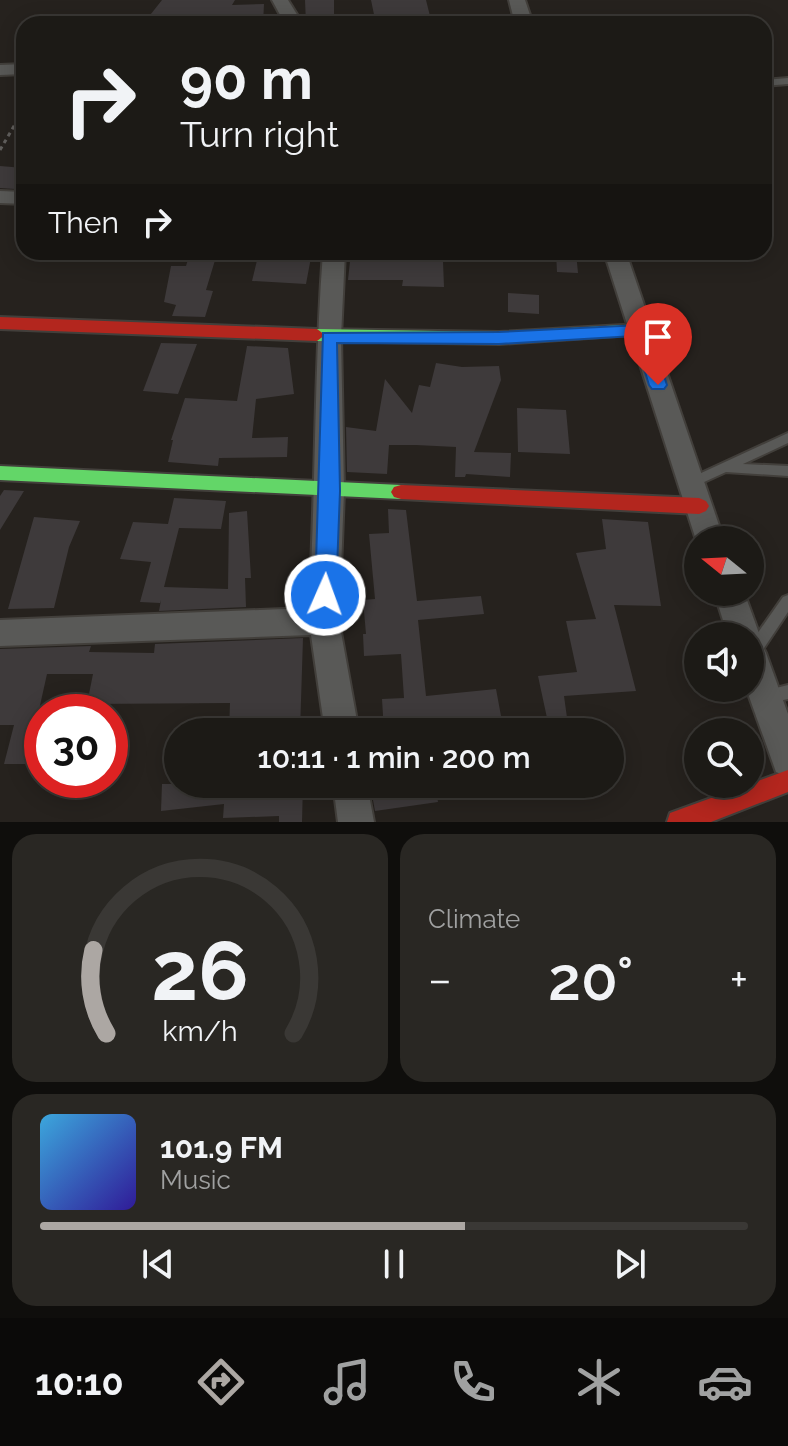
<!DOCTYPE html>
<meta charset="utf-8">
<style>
body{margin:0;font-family:Raleway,sans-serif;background:#292723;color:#f1f3f6;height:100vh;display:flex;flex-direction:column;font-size:30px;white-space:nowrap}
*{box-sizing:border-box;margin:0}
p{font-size:26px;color:#a0a1a1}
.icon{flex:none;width:44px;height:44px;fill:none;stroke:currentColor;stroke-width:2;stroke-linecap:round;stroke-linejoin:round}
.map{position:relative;height:822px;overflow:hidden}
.sheet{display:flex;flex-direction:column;gap:12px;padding:12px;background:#0f0e0c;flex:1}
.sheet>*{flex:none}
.hud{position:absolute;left:16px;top:16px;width:756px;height:244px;border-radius:24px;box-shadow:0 4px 20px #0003,0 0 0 2px #3a3835;background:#1c1a16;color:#f1f3f6;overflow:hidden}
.needle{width:52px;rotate:288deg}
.fabs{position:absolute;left:684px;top:526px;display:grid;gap:16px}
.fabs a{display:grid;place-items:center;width:80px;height:80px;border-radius:50%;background:#1c1a16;box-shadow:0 4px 20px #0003,0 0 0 2px #3a3835;font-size:40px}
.speed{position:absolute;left:24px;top:694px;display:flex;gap:16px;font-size:40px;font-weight:700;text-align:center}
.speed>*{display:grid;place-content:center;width:104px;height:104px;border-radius:50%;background:#1c1a16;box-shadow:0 4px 20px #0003,0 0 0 2px #3a3835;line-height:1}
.speed .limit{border:12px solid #d22;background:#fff;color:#111}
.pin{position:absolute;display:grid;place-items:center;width:68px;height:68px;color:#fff;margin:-82px -34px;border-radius:50% 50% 50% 0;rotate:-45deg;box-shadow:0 0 8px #0007}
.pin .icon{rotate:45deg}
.me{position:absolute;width:88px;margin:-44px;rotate:2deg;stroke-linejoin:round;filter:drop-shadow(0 0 6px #0008)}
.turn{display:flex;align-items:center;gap:28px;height:168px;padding:0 32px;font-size:36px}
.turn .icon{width:104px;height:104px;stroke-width:2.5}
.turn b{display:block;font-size:56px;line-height:68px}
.then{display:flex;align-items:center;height:76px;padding:0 32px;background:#0003;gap:16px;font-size:30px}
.big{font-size:60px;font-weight:600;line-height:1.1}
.sheet .tile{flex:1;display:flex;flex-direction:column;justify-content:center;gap:12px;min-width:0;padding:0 28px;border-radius:24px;background:#292723}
.sheet .dial{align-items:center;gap:0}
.dial svg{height:208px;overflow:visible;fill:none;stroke:#3a3835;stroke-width:7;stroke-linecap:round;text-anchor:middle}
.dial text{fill:#f1f3f6;stroke:none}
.song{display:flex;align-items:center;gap:24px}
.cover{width:96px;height:96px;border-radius:12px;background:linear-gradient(135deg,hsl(200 70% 55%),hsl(250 70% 35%))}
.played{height:8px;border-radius:4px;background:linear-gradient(90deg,#aca7a3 60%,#3a3835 60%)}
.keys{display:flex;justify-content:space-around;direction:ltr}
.heat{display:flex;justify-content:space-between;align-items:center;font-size:44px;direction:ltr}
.sheet .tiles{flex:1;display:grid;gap:12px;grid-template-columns:1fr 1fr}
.tile:last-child{grid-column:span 2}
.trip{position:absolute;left:164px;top:718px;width:460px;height:80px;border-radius:40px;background:#1c1a16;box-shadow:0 4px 20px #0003,0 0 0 2px #3a3835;font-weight:600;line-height:80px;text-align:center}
.tabs{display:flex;height:128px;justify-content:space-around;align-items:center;background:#0b0a09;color:#a0a1a1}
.tabs .icon{width:56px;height:56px}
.tabs .active{color:#aca7a3}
.tabs b{font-size:36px;color:#f1f3f6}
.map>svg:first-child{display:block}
.building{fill:#3e3a3b}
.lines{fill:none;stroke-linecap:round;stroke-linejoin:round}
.lane-casing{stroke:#423f3b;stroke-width:4}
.street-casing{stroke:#423f3b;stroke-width:4}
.fast-casing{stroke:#423f3b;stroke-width:4}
.jam-casing{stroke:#423f3b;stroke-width:4}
.path{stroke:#615f5d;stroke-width:3;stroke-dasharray:4 4;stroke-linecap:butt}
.lane{fill:#595957;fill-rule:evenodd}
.street{fill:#595957;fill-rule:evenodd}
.fast{fill:#63d668;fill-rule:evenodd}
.jam{fill:#b3261e;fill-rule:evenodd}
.route{fill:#1a73e8;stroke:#114b97;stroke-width:2}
</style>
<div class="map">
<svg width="788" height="822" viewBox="0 0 788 822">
<rect width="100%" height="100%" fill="#26221e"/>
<path class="building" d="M162,0h73l-3,5 32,-1 -1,20h-120z
M305,0h29v24h-28z
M371,0h55l6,24h-56z
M0,166l24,2v8l-9,13 -15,-1z
M259,252h53l-6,32 -54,-3z
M351,252h38l-1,8 55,1 1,26 -42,-1 1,-6h-55z
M556,252h20l2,21 -21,-1z
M189,256l27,1 -10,33 7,1 -8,26 -33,-1 4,-11 -12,-3 7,-36h15z
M508,293l31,2v19l-31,-2z
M161,343l36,1 -19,50 -35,-3z
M247,346l41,2 6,46 -38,5 -4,39 36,-1 -1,20 -68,1 -1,8 -50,-4 5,-22h-2l14,-42 52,3z
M436,363l26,4 37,-1 2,14 -27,72 37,1 -1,24 -44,-3 -1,3h-10l1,-30 -40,-2h-27l-2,29 -40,-2 -1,-45 30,4 9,-52 27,34 7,-28 11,2z
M517,408l49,2 4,44 -52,-2z
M4,490l20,1 -24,39v-34z
M174,498l52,3 -5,28 -42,-1 -15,59 64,2 1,-76 18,-2 4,67h-6l1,29 -87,4 2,-11 -1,3 -20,-1 11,-40 -31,-3 13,-37 35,2z
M388,509l18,1 11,91 64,-5 3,18 -66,6 8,76 70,-7 8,43h-120l-2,-33 22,-1 -3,-44 -37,2 -1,-22h3l-3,-34 12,-1 -6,-65 20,-1z
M34,517l46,4 -11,26 -15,61 -46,1z
M602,519l46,3 13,84 -47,-1 22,86 -72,5 5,36h-19l-12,-56 39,-4 -11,-51 30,-2 -20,-66 30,-4z
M303,638l-3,94h-71l1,-29 -143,1 6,-30h-46l-20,90h-23l10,-39h-14v-76l91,-3 -2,6 65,1 1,-9z
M162,784h141l-1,38h-23v-6l-56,2 1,-14 -63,7z
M370,784h65l3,18 -63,9z"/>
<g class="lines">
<defs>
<path id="lane" d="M788,78v6l-24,2v-6z
M788,433v10l-45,21 45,2v10l-62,-4 -35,16 -5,-2 -1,-3 1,-3z
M788,595v17l-32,48 -6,1v-17l33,-47z
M788,685v14l-23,5 -5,-2 -3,-5 3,-5z"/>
<path id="street" d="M272,0h16l15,24h-18z
M509,0h16l8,24h-18z
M24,64v10l-24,1v-10z
M0,191l24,1v12l-24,-1z
M323,252h22l-4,85 3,154 -5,130 20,111h-34l-14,-97 -311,11v-26l309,-12c7,-118 5,-237 14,-356z
M604,252h22l98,288h-26v5l-2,-5z
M714,592h30l16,44 -3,6 4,1 5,10 22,61v63l-12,-5 -30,-84h4v-52h-22z
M333,784h34l7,38h-36z"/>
<path id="fast" d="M641,324l8,6 -2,4 -148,10 -182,-3 -8,-6 8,-6 182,3z
M0,466l401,19 7,2 3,5 -3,5 -7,2 -401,-19z"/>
<path id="jam" d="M0,317l317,12 8,6 -8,6 -317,-12z
M401,485l298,13 7,3 3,5 -3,5 -7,3 -298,-15 -7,-2 -3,-5 3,-5z
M788,770v22l-77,30h-44l3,-9z"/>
</defs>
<use href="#lane" class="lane-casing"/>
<use href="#street" class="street-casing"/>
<use href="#fast" class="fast-casing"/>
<use href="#jam" class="jam-casing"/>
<path class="path" d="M0,150l24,-41"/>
<use href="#lane" class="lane"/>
<use href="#street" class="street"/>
<use href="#fast" class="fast"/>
<use href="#jam" class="jam"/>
</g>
<path class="route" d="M641,325l8,5 18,55 -3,4h-12l-3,-4 -15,-49 -135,8 -162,-1 3,148 -4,104 -3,6 -8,2 -7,-2 -3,-6 8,-262 176,-1z"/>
</svg>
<div class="fabs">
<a><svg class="needle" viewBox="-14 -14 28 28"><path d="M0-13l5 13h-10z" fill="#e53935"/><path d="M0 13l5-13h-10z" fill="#a0a1a1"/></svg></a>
<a><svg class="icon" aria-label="sound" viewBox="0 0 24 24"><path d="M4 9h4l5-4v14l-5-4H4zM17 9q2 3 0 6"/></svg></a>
<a><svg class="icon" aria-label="search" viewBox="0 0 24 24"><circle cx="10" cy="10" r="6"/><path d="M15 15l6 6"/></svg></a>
</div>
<div class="speed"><div class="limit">30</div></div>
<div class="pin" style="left:658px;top:385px;background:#d93025"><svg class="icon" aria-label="arrive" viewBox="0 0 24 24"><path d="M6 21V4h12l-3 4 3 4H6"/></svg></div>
<svg class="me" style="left:325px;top:595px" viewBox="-20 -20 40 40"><circle r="17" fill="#1a73e8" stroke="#fff" stroke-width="3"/><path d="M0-11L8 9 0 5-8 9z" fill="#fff"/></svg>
<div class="trip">10:11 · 1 min · 200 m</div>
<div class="hud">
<div class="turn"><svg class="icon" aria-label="right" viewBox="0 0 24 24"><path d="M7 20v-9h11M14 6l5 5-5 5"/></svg><div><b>90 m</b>Turn right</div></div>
<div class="then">Then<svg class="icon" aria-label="right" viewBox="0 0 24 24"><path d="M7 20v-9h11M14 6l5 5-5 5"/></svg></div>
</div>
</div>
<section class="sheet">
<div class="tiles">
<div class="tile dial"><svg viewBox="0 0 100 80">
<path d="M14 69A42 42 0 1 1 86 69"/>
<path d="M14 69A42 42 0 0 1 9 37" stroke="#aca7a3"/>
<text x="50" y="56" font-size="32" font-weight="700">26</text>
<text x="50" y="72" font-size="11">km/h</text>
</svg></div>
<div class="tile"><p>Climate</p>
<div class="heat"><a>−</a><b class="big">20°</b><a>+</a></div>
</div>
<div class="tile">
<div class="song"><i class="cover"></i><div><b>101.9 FM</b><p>Music</p></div></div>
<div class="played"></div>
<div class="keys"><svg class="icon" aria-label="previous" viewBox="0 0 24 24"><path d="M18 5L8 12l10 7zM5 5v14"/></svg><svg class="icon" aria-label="pause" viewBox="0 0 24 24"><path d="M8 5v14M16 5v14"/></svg><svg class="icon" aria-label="next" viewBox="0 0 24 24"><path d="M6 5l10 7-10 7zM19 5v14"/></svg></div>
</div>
</div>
</section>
<nav class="tabs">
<b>10:10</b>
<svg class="icon active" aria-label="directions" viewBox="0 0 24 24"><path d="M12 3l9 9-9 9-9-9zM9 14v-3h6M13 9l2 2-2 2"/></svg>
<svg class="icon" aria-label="music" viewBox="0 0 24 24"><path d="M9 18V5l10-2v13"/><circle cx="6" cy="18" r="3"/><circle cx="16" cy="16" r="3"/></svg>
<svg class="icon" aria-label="phone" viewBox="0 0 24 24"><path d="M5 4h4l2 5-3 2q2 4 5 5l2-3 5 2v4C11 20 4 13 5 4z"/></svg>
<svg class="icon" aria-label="climate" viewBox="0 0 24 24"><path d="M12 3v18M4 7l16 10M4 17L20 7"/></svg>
<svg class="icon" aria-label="car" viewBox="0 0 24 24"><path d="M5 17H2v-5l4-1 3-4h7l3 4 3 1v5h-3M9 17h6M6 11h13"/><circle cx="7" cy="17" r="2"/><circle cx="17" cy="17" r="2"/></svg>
</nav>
